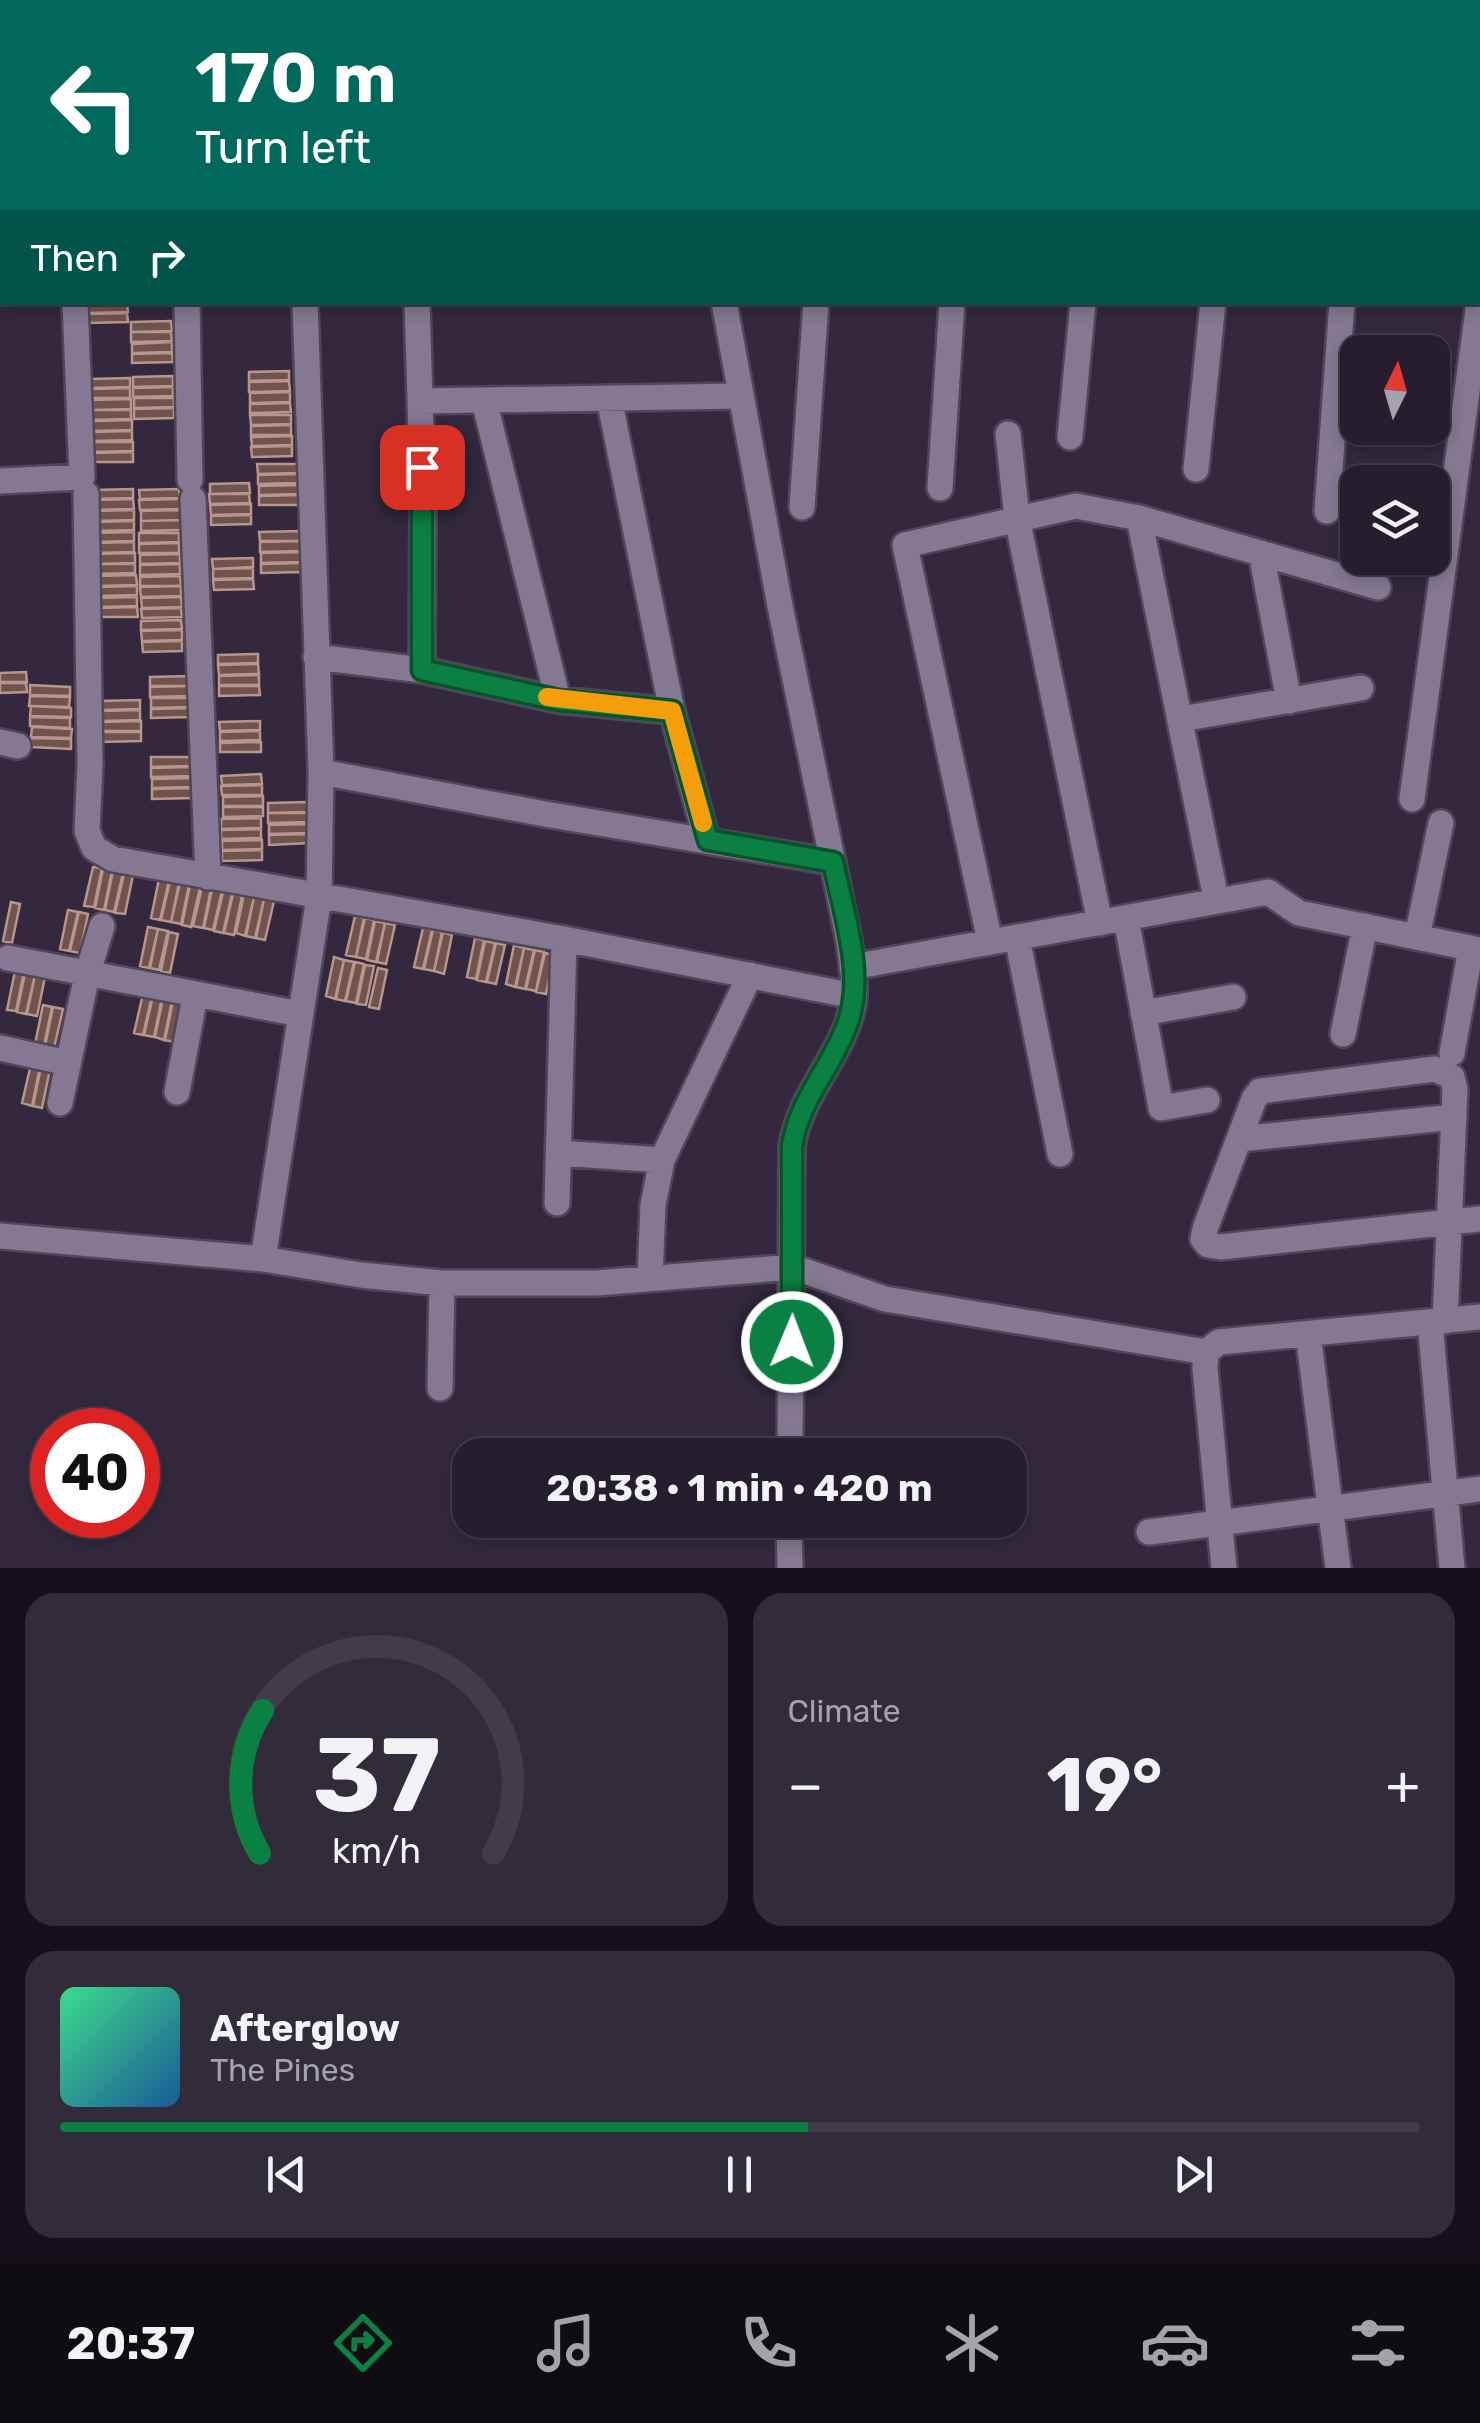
<!DOCTYPE html>
<meta charset="utf-8">
<style>
body{margin:0;font-family:Rubik,sans-serif;background:#322b3a;color:#f1f3f6;height:100vh;display:flex;flex-direction:column;font-size:38px;white-space:nowrap}
*{box-sizing:border-box;margin:0}
p{font-size:32px;color:#a4a2aa}
.icon{flex:none;width:55px;height:55px;fill:none;stroke:currentColor;stroke-width:2;stroke-linecap:round;stroke-linejoin:round}
.map{position:relative;height:1568px;overflow:hidden}
.drawer{display:flex;flex-direction:column;gap:25px;padding:25px;background:#151019;flex:1}
.drawer>*{flex:none}
.hud{position:absolute;left:0px;top:0px;width:1480px;height:305px;box-shadow:0 5px 15px #0003,0 0 0 2px #423c4a;background:#00695c;color:#fff;overflow:hidden}
.needle{width:65px;rotate:5deg}
.buttons{position:absolute;left:1340px;top:335px;display:grid;gap:20px}
.buttons a{display:grid;place-items:center;width:110px;height:110px;border-radius:20px;background:#261e2e;box-shadow:0 5px 15px #0003,0 0 0 2px #423c4a;font-size:50px}
.speed{position:absolute;left:30px;top:1408px;display:flex;gap:20px;font-size:50px;font-weight:700;text-align:center}
.speed>*{display:grid;place-content:center;width:130px;height:130px;border-radius:50%;background:#261e2e;box-shadow:0 5px 15px #0003,0 0 0 2px #423c4a;line-height:1}
.speed .limit{border:15px solid #d22;background:#fff;color:#111}
.pin{position:absolute;display:grid;place-items:center;width:85px;height:85px;color:#fff;margin:-42px;border-radius:20px;box-shadow:0 5px 15px #0006}
.me{position:absolute;width:110px;margin:-55px;rotate:1deg;stroke-linejoin:round;filter:drop-shadow(0 0 8px #0008)}
.turn{display:flex;align-items:center;gap:35px;height:210px;padding:0 30px;font-size:45px}
.turn .icon{width:130px;height:130px;stroke-width:2.5}
.turn b{display:block;font-size:70px;line-height:85px}
.then{display:flex;align-items:center;height:95px;padding:0 30px;background:#0003;gap:20px;font-size:38px}
.big{font-size:75px;font-weight:700;line-height:1.1}
.drawer .card{flex:1;display:flex;flex-direction:column;justify-content:center;gap:15px;min-width:0;padding:0 35px;border-radius:30px;background:#322b3a}
.drawer .dial{align-items:center;gap:0}
.dial svg{height:260px;overflow:visible;fill:none;stroke:#423c4a;stroke-width:7;stroke-linecap:round;text-anchor:middle}
.dial text{fill:#f1f3f6;stroke:none}
.song{display:flex;align-items:center;gap:30px}
.cover{width:120px;height:120px;border-radius:15px;background:linear-gradient(135deg,hsl(150 70% 55%),hsl(210 70% 35%))}
.played{height:10px;border-radius:5px;background:linear-gradient(90deg,#0b8043 55%,#423c4a 55%)}
.keys{display:flex;justify-content:space-around;direction:ltr}
.heat{display:flex;justify-content:space-between;align-items:center;font-size:55px;direction:ltr}
.drawer .tiles{flex:1;display:grid;gap:25px;grid-template-columns:1fr 1fr}
.card:last-child{grid-column:span 2}
.trip{position:absolute;left:452px;top:1438px;width:575px;height:100px;border-radius:30px;background:#261e2e;box-shadow:0 5px 15px #0003,0 0 0 2px #423c4a;font-weight:700;line-height:100px;text-align:center}
.tabs{display:flex;height:160px;justify-content:space-around;align-items:center;background:#0f0c12;color:#a4a2aa}
.tabs .icon{width:70px;height:70px}
.tabs .active{color:#0b8043}
.tabs b{font-size:45px;color:#f1f3f6}
.map>svg:first-child{display:block}
.building{fill:#70534c;stroke:#b6968d;stroke-width:2.5}
.lines{fill:none;stroke-linecap:round;stroke-linejoin:round}
.minor-casing{stroke:#504658;stroke-width:30}
.minor{stroke:#857892;stroke-width:25}
.route-casing{stroke:#07532c;stroke-width:25}
.route{stroke:#0b8043;stroke-width:18}
.slow{stroke:#f59e0b;stroke-width:18}
</style>
<div class="map">
<svg width="1480" height="1568" viewBox="0 0 1480 1568">
<rect width="100%" height="100%" fill="#33283d"/>
<path class="building" d="M127,302l1,10 -41,1v-10z
M127,313l1,9 -40,1 -1,-9z
M171,321l1,10 -41,1v-10z
M131,332h40l1,9 -41,1z
M172,342v10l-40,1v-9z
M172,353l1,9 -41,1v-9z
M289,371v9l-40,1v-9z
M173,376v10l-40,1v-10z
M130,378v9l-40,1v-9z
M289,381l1,10 -41,1v-10z
M173,387v9l-40,1v-9z
M130,388v10h-40v-9z
M290,392v10l-40,1v-10z
M134,398h40v9l-40,1z
M131,399v10l-40,1v-10z
M290,403l1,9 -41,1v-9z
M174,408v10l-40,1v-10z
M91,410h40v9l-40,1z
M250,415h41v9l-40,1z
M132,420v10l-40,1v-10z
M291,425v10h-40v-9z
M132,431v9l-40,1v-9z
M292,436v9l-40,1 -1,-9z
M93,442h40v9l-40,1z
M292,446v10l-40,1 -1,-10z
M133,452v10h-40v-9z
M257,464h41v9l-40,1z
M298,474v9l-40,1v-9z
M249,483l1,10 -40,1v-10z
M299,485v9l-40,1v-9z
M133,489v9l-40,1v-9z
M179,489l1,9 -40,1 -1,-9z
M209,494h40l1,9 -40,1z
M299,495v10h-40v-9z
M133,499l1,10 -41,1v-10z
M180,499v10l-40,1 -1,-10z
M251,504v10l-40,1 -1,-10z
M134,510v10l-40,1v-10z
M181,510v10l-40,1v-10z
M251,515v9l-40,1v-9z
M181,520v10l-40,1v-10z
M134,521v9l-40,1v-9z
M300,531v10h-40l-1,-9z
M134,532v9l-40,1v-9z
M139,533h40v9l-40,1z
M300,541v10l-40,1v-10z
M134,542v10l-40,1v-10z
M179,543v10h-40v-9z
M301,552v10l-40,1v-10z
M135,553v10l-40,1v-10z
M180,554v9l-40,1v-9z
M253,558v9l-40,2 -1,-10z
M301,563v9l-40,1v-9z
M95,564h40v9l-40,1z
M180,564v10l-40,1v-10z
M253,568v10l-40,1v-10z
M136,575l1,10 -41,1v-10z
M180,576l1,10h-41v-9z
M253,579l1,10 -40,1 -1,-10z
M137,586v9l-40,1 -1,-9z
M181,586v10l-40,1 -1,-10z
M137,597v9l-40,1v-9z
M181,597l1,10 -40,1 -1,-10z
M137,607l1,10h-41v-9z
M181,608l1,9 -40,1 -1,-9z
M181,620l1,9 -41,1v-9z
M182,630v10l-40,1 -1,-10z
M182,641v10l-39,1 -1,-10z
M258,654v9l-40,1v-9z
M258,664l1,10 -40,1 -1,-10z
M26,672l1,10h-27v-9z
M259,675v10h-40v-9z
M190,676v10h-40v-9z
M0,683h26l1,9 -27,1z
M30,685l40,2v9l-40,-1z
M190,686v10l-40,1v-10z
M219,686h40l1,9 -41,1z
M30,696l40,1 -1,10 -40,-1z
M151,698h40v9l-40,1z
M140,700v9l-40,1v-9z
M31,706l40,2v9l-41,-1z
M191,708v9l-40,1v-9z
M140,710v10l-40,1v-10z
M30,717l40,1v10l-40,-2z
M141,721v10h-40v-9z
M260,721v9l-40,1 -1,-9z
M32,727l40,2 -1,9 -40,-1z
M260,731v9l-40,1v-9z
M101,732h40v9l-40,1z
M31,738l40,1v10l-40,-2z
M261,742v10h-41v-9z
M151,757h40v9l-40,1z
M191,767v9l-40,1v-9z
M261,774l1,10 -40,1 -1,-9z
M192,778v9l-40,1v-9z
M262,785v10h-40l-1,-9z
M192,788l1,10 -41,1v-10z
M263,796v10h-40v-9z
M308,802v10l-40,1v-10z
M223,807h40v9l-40,1z
M268,813h40v9l-40,1z
M261,818v10l-40,1v-10z
M309,824l1,9 -41,1v-9z
M261,829v9l-40,1v-9z
M309,834l1,9 -41,2v-10z
M262,840v9l-40,1v-9z
M262,850v10l-40,1v-10z
M93,867l9,1 -8,39 -10,-1z
M103,869l9,2 -8,39 -9,-2z
M113,871l10,2 -9,39 -9,-2z
M124,874l9,1 -8,39 -10,-1z
M159,879l10,2 -9,39 -9,-2z
M170,881l9,2 -8,39 -10,-2z
M180,883l9,2 -8,39 -10,-2z
M190,885l10,3 -9,39 -9,-2z
M202,887l9,2 -8,39 -10,-2z
M212,889l10,2 -9,39 -9,-2z
M223,892l9,2 -9,39 -9,-2z
M233,894l9,2 -8,39 -10,-2z
M244,894l10,3 -9,39 -9,-3z
M254,897l10,2 -9,39 -9,-2z
M264,899l10,2 -9,39 -9,-2z
M11,902l9,2 -8,39 -9,-2z
M68,910l10,2 -9,39 -9,-2z
M79,912l9,2 -8,39 -10,-2z
M355,916l9,2 -8,39 -10,-2z
M365,918l9,2 -8,39 -10,-2z
M375,921l10,2 -9,39 -9,-2z
M385,923l10,2 -9,39 -9,-2z
M148,927l10,2 -9,39 -9,-2z
M423,928l9,2 -9,39 -9,-2z
M158,929l10,2 -9,39 -9,-2z
M433,930l9,2 -8,39 -10,-2z
M169,932l9,2 -8,39 -9,-2z
M443,932l9,3 -8,39 -10,-3z
M475,938l9,2 -8,39 -9,-2z
M485,941l10,2 -9,39 -9,-2z
M496,943l9,2 -9,39 -9,-2z
M514,945l10,3 -9,39 -9,-3z
M524,948l10,2 -9,39 -9,-2z
M535,950l9,2 -8,39 -10,-2z
M545,953l9,2 -8,39 -10,-2z
M334,957l10,3 -9,39 -9,-3z
M344,960l10,2 -9,39 -9,-2z
M355,962l9,2 -8,39 -10,-2z
M365,965l9,1 -8,39 -9,-1z
M378,968l9,2 -8,39 -10,-2z
M15,971l9,1 -8,39 -9,-1z
M25,973l10,2 -9,39 -9,-2z
M35,975l10,2 -8,39 -10,-2z
M143,994l9,2 -9,39 -9,-2z
M153,996l9,2 -8,39 -10,-2z
M163,998l9,3 -8,39 -9,-3z
M173,1001l10,2 -9,39 -9,-2z
M43,1005l9,2 -8,39 -9,-2z
M53,1007l10,2 -9,39 -9,-2z
M31,1064l9,3 -8,39 -10,-3z
M41,1067l9,2 -8,39 -9,-2z"/>
<g class="lines">
<defs>
<path id="minor" d="M62,0v2
M177,0v2
M291,0v2
M708,0v2
M840,2v-2
M975,2v-2
M1108,2v-2
M1236,2v-2
M1366,2v-2
M1478,167l2,-1
M1478,236l2,1
M0,252h2
M187,302l3,178
M417,302l6,198 -1,170
M724,302l56,304 69,335c2,17 6,37 5,54 -3,51 -54,96 -62,151l-2,309
M609,398l63,313 35,130
M484,400l74,300
M420,401l321,-5
M1008,434l9,84 83,405
M1070,437l13,-135
M1196,469l17,-167
M0,481l82,-4 -7,-175
M940,488l12,-186
M86,494l4,271 -3,66 7,17 19,11 451,80 290,57
M193,499l15,378
M802,507l14,-205
M1327,511l15,-209
M1139,518l77,381
M1261,553l28,148
M316,657l106,13 136,30 114,11
M1181,719l180,-31
M0,742l18,4
M321,772l224,42 288,48
M1412,799l68,-504
M1126,918l35,190 46,-8
M1017,937l43,217
M1417,937l24,-114
M990,942l-85,-397 171,-39 63,12 239,69
M8,958l292,56
M852,967l416,-75 31,21 181,37
M1143,1013l90,-16
M1343,1034l22,-108
M0,1048l68,15
M1452,1053l19,-105
M177,1092l18,-96
M60,1103l27,-128 15,-49
M1239,1139l215,-22
M559,1153l103,7
M557,1203l7,-264
M0,1236l263,23 98,16 81,8h155l196,-16 92,32 321,53
M263,1259l56,-362 2,-125 -16,-470
M650,1277l3,-72 9,-45 88,-185
M1445,1321l10,-232 -3,-12 -17,-8 -175,22 -6,8 -49,130 -2,10 5,6 13,2 229,-25 30,-3
M1430,1322l22,246
M1308,1334l30,234
M440,1388l2,-105
M789,1520l1,48
M1149,1532l331,-43
M1224,1568l-19,-200 1,-16 13,-10 261,-25"/>
</defs>
<use href="#minor" class="minor-casing"/>
<use href="#minor" class="minor"/>
</g>
<g class="lines">
<defs>
<path id="route" d="M422,467v203l136,30 114,11 36,129 125,22c10,50 33,113 14,163 -16,43 -48,75 -55,121v196"/>
</defs>
<use href="#route" class="route-casing"/>
<use href="#route" class="route"/>
<path class="slow" d="M547,697l125,14 31,112"/>
</g>
</svg>
<div class="buttons">
<a><svg class="needle" viewBox="-14 -14 28 28"><path d="M0-13l5 13h-10z" fill="#e53935"/><path d="M0 13l5-13h-10z" fill="#a4a2aa"/></svg></a>
<a><svg class="icon" aria-label="layers" viewBox="0 0 24 24"><path d="M12 4l9 5-9 5-9-5zM3 14l9 5 9-5"/></svg></a>
</div>
<div class="speed"><div class="limit">40</div></div>
<div class="pin" style="left:422px;top:467px;background:#d93025"><svg class="icon" aria-label="arrive" viewBox="0 0 24 24"><path d="M6 21V4h12l-3 4 3 4H6"/></svg></div>
<svg class="me" style="left:792px;top:1342px" viewBox="-20 -20 40 40"><circle r="17" fill="#0b8043" stroke="#fff" stroke-width="3"/><path d="M0-11L8 9 0 5-8 9z" fill="#fff"/></svg>
<div class="trip">20:38 · 1 min · 420 m</div>
<div class="hud">
<div class="turn"><svg class="icon" aria-label="left" viewBox="0 0 24 24"><path d="M17 20v-9H6M10 6l-5 5 5 5"/></svg><div><b>170 m</b>Turn left</div></div>
<div class="then">Then<svg class="icon" aria-label="right" viewBox="0 0 24 24"><path d="M7 20v-9h11M14 6l5 5-5 5"/></svg></div>
</div>
</div>
<section class="drawer">
<div class="tiles">
<div class="card dial"><svg viewBox="0 0 100 80">
<path d="M14 69A42 42 0 1 1 86 69"/>
<path d="M14 69A42 42 0 0 1 15 25" stroke="#0b8043"/>
<text x="50" y="56" font-size="32" font-weight="700">37</text>
<text x="50" y="72" font-size="11">km/h</text>
</svg></div>
<div class="card"><p>Climate</p>
<div class="heat"><a>−</a><b class="big">19°</b><a>+</a></div>
</div>
<div class="card">
<div class="song"><i class="cover"></i><div><b>Afterglow</b><p>The Pines</p></div></div>
<div class="played"></div>
<div class="keys"><svg class="icon" aria-label="previous" viewBox="0 0 24 24"><path d="M18 5L8 12l10 7zM5 5v14"/></svg><svg class="icon" aria-label="pause" viewBox="0 0 24 24"><path d="M8 5v14M16 5v14"/></svg><svg class="icon" aria-label="next" viewBox="0 0 24 24"><path d="M6 5l10 7-10 7zM19 5v14"/></svg></div>
</div>
</div>
</section>
<nav class="tabs">
<b>20:37</b>
<svg class="icon active" aria-label="directions" viewBox="0 0 24 24"><path d="M12 3l9 9-9 9-9-9zM9 14v-3h6M13 9l2 2-2 2"/></svg>
<svg class="icon" aria-label="music" viewBox="0 0 24 24"><path d="M9 18V5l10-2v13"/><circle cx="6" cy="18" r="3"/><circle cx="16" cy="16" r="3"/></svg>
<svg class="icon" aria-label="phone" viewBox="0 0 24 24"><path d="M5 4h4l2 5-3 2q2 4 5 5l2-3 5 2v4C11 20 4 13 5 4z"/></svg>
<svg class="icon" aria-label="climate" viewBox="0 0 24 24"><path d="M12 3v18M4 7l16 10M4 17L20 7"/></svg>
<svg class="icon" aria-label="car" viewBox="0 0 24 24"><path d="M5 17H2v-5l4-1 3-4h7l3 4 3 1v5h-3M9 17h6M6 11h13"/><circle cx="7" cy="17" r="2"/><circle cx="17" cy="17" r="2"/></svg>
<svg class="icon" aria-label="filters" viewBox="0 0 24 24"><path d="M4 7h16M4 17h16"/><circle cx="9" cy="7" r="2"/><circle cx="15" cy="17" r="2"/></svg>
</nav>
